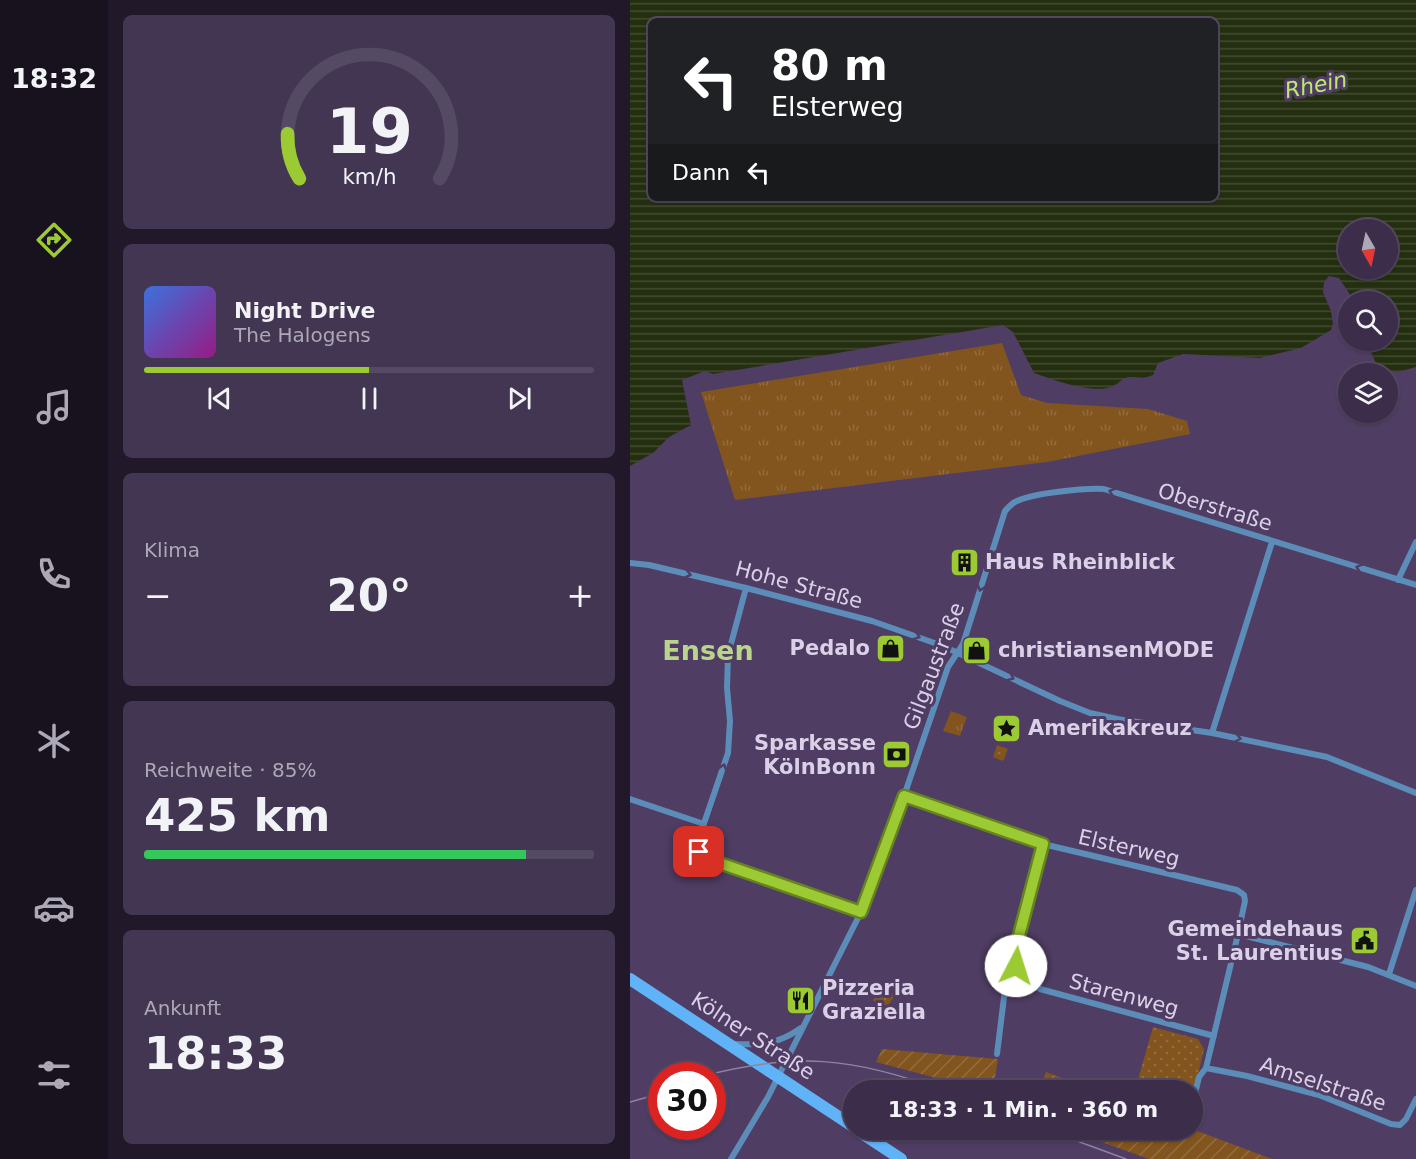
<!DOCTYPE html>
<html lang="de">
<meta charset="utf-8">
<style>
body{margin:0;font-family:"DejaVu Sans",sans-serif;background:#433652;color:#f1f3f6;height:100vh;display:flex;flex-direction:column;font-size:22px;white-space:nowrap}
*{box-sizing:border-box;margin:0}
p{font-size:20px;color:#aca8b5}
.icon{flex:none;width:33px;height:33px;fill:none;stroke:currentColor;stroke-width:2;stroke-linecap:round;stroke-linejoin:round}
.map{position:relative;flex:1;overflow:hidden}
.side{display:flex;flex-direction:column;gap:15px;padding:15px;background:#211929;width:522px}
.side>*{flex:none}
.guide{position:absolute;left:18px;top:18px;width:570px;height:183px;border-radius:9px;box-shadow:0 2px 4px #0004,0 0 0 2px #554a63;background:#202124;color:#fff;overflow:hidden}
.needle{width:39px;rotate:171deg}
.tools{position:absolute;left:708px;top:219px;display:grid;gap:12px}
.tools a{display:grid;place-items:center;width:60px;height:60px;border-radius:50%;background:#3c2e4b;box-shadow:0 2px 4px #0004,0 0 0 2px #554a63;font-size:30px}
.speed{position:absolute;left:18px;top:1062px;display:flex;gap:12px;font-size:30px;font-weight:700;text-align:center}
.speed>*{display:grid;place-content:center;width:78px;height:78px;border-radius:50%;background:#3c2e4b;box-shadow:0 2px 4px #0004,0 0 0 2px #554a63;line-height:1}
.speed .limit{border:9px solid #d22;background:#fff;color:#111}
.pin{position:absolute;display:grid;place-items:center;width:51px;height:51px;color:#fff;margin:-26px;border-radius:12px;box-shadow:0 3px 9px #0006}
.me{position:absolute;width:66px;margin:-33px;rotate:5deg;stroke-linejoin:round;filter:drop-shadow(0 0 4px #0008)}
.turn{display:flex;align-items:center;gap:21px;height:126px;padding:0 24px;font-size:27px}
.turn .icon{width:78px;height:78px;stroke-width:2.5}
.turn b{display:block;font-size:42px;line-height:51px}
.then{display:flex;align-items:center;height:57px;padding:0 24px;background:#0003;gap:12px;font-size:22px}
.big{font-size:45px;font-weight:600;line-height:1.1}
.side .tile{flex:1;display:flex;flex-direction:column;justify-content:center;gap:9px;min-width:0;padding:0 21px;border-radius:9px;background:#433652}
.side .dial{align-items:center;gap:0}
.dial svg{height:156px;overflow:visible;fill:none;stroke:#554a63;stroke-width:7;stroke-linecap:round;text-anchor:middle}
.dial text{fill:#f1f3f6;stroke:none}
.song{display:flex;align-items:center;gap:18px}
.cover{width:72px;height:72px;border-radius:9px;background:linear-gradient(135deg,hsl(220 70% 55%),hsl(310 70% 35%))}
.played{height:6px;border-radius:3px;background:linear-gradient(90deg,#9cca32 50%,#554a63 50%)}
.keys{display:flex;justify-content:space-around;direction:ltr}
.heat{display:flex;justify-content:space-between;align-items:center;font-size:33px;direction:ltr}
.charge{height:9px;border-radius:4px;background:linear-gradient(90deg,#34c759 85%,#554a63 0)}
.trip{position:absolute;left:213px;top:1080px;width:360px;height:60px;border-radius:30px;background:#3c2e4b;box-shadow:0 2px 4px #0004,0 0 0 2px #554a63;font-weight:600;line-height:60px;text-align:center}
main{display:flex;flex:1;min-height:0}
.menu{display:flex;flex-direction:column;width:108px;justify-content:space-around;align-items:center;background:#18121e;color:#aca8b5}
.menu .icon{width:42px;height:42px}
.menu .current{color:#9cca32}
.menu b{font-size:27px;color:#f1f3f6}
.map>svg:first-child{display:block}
.grass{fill:url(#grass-tufts)}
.park{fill:url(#park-dots)}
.garden{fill:url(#garden-furrows)}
.water{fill:url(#water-rules);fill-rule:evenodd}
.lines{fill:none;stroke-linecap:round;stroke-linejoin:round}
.street{stroke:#5b8db8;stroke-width:6}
.secondary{stroke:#61b3f8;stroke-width:12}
.tram{stroke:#9182a2;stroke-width:1.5}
.oneway{stroke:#503d64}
.route-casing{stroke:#658320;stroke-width:15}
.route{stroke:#9cca32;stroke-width:10}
.labels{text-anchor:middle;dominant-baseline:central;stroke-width:6;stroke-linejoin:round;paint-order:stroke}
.street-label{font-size:21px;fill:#dad0e7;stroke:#503d64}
.poi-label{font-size:21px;font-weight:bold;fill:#dad0e7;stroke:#503d64;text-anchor:start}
.water-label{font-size:22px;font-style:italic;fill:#bee96e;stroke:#503d64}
.district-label{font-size:27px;font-weight:bold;fill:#b9d58c;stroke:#503d64}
</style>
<main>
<nav class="menu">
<b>18:32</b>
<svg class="icon current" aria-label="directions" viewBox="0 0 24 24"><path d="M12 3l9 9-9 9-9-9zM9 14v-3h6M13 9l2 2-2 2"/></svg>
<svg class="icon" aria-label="music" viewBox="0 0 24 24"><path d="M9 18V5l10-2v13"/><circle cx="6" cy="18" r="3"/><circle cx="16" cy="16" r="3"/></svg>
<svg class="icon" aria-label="phone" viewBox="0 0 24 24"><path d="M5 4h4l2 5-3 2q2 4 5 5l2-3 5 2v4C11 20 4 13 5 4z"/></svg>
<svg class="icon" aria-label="climate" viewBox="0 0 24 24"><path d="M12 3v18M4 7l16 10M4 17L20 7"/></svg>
<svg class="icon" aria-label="car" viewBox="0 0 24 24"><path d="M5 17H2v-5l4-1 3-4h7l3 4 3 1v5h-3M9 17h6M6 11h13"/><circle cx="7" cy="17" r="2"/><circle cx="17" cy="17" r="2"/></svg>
<svg class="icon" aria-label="filters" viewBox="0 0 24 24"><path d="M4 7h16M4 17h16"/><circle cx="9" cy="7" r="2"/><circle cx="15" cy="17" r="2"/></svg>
</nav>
<section class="side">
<div class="tile dial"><svg viewBox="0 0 100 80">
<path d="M14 69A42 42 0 1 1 86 69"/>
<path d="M14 69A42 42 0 0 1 8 46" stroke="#9cca32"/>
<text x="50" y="56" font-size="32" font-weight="700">19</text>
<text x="50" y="72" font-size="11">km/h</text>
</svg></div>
<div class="tile">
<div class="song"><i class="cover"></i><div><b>Night Drive</b><p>The Halogens</p></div></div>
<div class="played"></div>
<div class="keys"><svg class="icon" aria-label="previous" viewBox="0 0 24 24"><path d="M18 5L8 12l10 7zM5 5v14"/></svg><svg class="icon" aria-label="pause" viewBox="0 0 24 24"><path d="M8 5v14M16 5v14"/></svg><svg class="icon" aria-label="next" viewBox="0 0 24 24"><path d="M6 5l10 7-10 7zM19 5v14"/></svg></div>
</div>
<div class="tile"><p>Klima</p>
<div class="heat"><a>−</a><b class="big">20°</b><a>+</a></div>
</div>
<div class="tile"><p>Reichweite · 85%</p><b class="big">425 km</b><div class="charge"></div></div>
<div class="tile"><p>Ankunft</p><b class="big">18:33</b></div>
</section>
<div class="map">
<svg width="786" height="1159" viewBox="0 0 786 1159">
<defs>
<pattern id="grass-tufts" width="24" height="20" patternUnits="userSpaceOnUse" patternTransform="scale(1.5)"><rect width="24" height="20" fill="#82541e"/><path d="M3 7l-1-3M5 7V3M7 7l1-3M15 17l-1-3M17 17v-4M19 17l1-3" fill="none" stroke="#936c3f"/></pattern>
<pattern id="park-dots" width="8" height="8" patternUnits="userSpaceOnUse" patternTransform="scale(1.5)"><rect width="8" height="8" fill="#82541e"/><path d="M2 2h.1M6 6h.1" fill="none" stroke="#936c3f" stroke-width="1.8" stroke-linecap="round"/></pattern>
<pattern id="garden-furrows" width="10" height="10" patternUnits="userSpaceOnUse" patternTransform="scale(1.5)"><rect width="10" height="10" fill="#82541e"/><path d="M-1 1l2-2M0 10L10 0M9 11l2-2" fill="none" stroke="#936c3f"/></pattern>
<pattern id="water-rules" width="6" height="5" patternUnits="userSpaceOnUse" patternTransform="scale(1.5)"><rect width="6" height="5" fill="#242f10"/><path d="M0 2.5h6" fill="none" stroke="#434c33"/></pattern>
</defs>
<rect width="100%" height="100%" fill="#503d64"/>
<path class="grass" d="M372,343l19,52 26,8 101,6 39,12 3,13 -143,28 -312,38 -34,-108z
M321,711l16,6 -7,19 -17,-5z"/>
<path class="park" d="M367,745l11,4 -5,12 -10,-4z
M250,987l15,8 -7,11 -15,-5z
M523,1027l45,12 6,10 -11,47 -1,-6h-57z"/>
<path class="garden" d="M252,1049l116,10 -5,31h-12l-105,-28z
M416,1072l48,18h-55z
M562,1129l80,30h-123l-81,-29z"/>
<path class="water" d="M0,0h786v367l-18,5h-18l-14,-31 22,-1v-38l-36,-1 -1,-5 -12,-18 -10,-2 -5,6 -1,10 8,19 2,13 -2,6 -30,18 -41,10 -77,-4 -25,9 -5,12c-14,6 -19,0 -28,3 -4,2 -7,6 -12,8 -19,9 -59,-6 -79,-13l-21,-41 -10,-7 -290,49 -8,-3 -23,9 9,45 -22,12 -16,16 -23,13zM21,21h564v177h-564zM718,230h40v38h-40z"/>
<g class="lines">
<path class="street" d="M0,563l19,2 97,23 126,33 71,25 117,55 30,12 27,6 95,14 115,24 89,36
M768,580l18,-38
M116,588l-18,67 -1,33 3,33 -2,32 -28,82c-2,9 -4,16 5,23l156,54
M582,733l60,-191
M274,796l139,48 194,46 7,5 1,6 -7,33 -32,134 -7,9 -7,29
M0,799l74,25
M413,844l-27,103c-3,23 5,31 24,42l174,47
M608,934l130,33 48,19
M759,974l27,-84
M102,1044c29,1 45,1 69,-16
M367,1054l10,-81 9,-7
M576,1068l41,8 72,19 72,29 9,1 6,-6 10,-20
M101,1159l37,-62 98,-195 38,-106 44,-129 15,-23 42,-133c3,-3 6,-7 10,-9 16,-9 70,-14 89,-13l312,96"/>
<path class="secondary" d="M0,979l224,148
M227,1130l44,29"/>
<path class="tram" d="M73,1076c93,-24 149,-19 239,14
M0,1102l32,-9
M401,1130l22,8
M417,1130l79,29"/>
</g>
<defs><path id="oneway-chevron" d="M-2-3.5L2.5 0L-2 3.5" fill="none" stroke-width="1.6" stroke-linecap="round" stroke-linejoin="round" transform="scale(1.5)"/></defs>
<g class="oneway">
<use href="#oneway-chevron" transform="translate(483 492) rotate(-163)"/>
<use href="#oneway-chevron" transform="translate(730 568) rotate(-163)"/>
<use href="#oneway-chevron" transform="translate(57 574) rotate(13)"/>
<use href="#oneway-chevron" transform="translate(351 587) rotate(108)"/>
<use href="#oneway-chevron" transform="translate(286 636) rotate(19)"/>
<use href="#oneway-chevron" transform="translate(380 677) rotate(24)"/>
<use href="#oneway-chevron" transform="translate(607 738) rotate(12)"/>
<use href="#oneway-chevron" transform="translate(93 768) rotate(-71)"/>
</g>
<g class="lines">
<defs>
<path id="route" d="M69,852l6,6 156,54 43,-116 139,48 -27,103 -1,11 1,8"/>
</defs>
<use href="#route" class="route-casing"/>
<use href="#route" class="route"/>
</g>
<defs>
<symbol id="building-square" viewBox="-11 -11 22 22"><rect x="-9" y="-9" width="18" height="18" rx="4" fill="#9cca32" stroke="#503d64"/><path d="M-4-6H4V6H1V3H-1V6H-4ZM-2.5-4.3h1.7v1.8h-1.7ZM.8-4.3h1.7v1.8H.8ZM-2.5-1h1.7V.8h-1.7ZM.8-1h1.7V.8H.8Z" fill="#111"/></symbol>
<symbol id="shop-square" viewBox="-11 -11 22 22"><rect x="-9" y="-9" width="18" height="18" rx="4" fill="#9cca32" stroke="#503d64"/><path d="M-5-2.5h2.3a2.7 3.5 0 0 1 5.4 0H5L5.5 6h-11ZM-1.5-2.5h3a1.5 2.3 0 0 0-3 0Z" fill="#111"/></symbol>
<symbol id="sight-square" viewBox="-11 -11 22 22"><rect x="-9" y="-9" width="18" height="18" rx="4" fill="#9cca32" stroke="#503d64"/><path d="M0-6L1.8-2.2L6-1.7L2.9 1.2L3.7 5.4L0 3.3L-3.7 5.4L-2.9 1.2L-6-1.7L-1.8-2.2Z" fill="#111"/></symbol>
<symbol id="bank-square" viewBox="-11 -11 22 22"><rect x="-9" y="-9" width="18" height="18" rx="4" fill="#9cca32" stroke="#503d64"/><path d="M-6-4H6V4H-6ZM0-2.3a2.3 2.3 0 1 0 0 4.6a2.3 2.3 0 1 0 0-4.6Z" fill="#111"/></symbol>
<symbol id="civic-square" viewBox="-11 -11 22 22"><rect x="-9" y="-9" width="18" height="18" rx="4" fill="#9cca32" stroke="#503d64"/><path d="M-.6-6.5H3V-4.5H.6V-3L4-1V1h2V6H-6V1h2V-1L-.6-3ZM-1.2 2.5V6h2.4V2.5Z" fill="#111"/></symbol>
<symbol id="restaurant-square" viewBox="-11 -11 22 22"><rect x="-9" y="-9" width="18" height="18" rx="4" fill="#9cca32" stroke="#503d64"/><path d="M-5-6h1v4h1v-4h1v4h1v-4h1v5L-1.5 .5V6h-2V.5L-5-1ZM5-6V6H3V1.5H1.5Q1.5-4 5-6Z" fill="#111"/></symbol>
</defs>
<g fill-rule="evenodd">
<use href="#building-square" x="318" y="546" width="33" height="33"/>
<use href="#shop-square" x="244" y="632" width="33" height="33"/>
<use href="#shop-square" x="330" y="634" width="33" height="33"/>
<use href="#sight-square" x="360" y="712" width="33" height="33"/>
<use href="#bank-square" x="250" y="738" width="33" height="33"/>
<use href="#civic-square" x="718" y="924" width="33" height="33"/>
<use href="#restaurant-square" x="154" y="984" width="33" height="33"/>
</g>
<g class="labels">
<g class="street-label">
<text transform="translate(585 507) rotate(17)">Oberstraße</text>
<text transform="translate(169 585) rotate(15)">Hohe Straße</text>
<text transform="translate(304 666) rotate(-69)">Gilgaustraße</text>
<text transform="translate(499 848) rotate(13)">Elsterweg</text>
<text transform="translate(494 995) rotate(15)">Starenweg</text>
<text transform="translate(123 1036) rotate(33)">Kölner Straße</text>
<text transform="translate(693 1084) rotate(18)">Amselstraße</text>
</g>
<g class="poi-label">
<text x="355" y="562">Haus Rheinblick</text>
<text x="240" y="648" text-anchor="end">Pedalo</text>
<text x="368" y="650">christiansenMODE</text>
<text x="398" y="728">Amerikakreuz</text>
<text x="246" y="743" text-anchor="end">Sparkasse<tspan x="246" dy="24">KölnBonn</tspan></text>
<text x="713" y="929" text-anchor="end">Gemeindehaus<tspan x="713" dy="24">St. Laurentius</tspan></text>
<text x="192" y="988">Pizzeria<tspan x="192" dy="24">Graziella</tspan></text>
</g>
<g class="water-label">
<text transform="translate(686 85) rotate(-11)">Rhein</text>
</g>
<g class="district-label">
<text x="78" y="650">Ensen</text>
</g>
</g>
</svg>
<div class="tools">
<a><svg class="needle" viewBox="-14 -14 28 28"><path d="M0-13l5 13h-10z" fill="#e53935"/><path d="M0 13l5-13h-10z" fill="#aca8b5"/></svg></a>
<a><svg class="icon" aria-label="search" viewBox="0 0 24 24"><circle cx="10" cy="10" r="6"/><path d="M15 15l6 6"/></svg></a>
<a><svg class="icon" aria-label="layers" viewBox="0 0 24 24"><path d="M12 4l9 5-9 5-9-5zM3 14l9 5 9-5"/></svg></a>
</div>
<div class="speed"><div class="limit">30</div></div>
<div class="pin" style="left:69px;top:852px;background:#d93025"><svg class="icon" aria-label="arrive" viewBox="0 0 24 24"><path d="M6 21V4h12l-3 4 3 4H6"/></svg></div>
<svg class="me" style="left:386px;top:966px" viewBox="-20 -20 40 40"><circle r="19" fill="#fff"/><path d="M0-13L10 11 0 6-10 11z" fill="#9cca32"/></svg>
<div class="trip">18:33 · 1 Min. · 360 m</div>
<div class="guide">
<div class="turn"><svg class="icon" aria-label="left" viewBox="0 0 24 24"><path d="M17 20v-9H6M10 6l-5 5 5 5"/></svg><div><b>80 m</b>Elsterweg</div></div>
<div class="then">Dann<svg class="icon" aria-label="left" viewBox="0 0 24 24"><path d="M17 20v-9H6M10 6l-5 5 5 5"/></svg></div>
</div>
</div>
</main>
